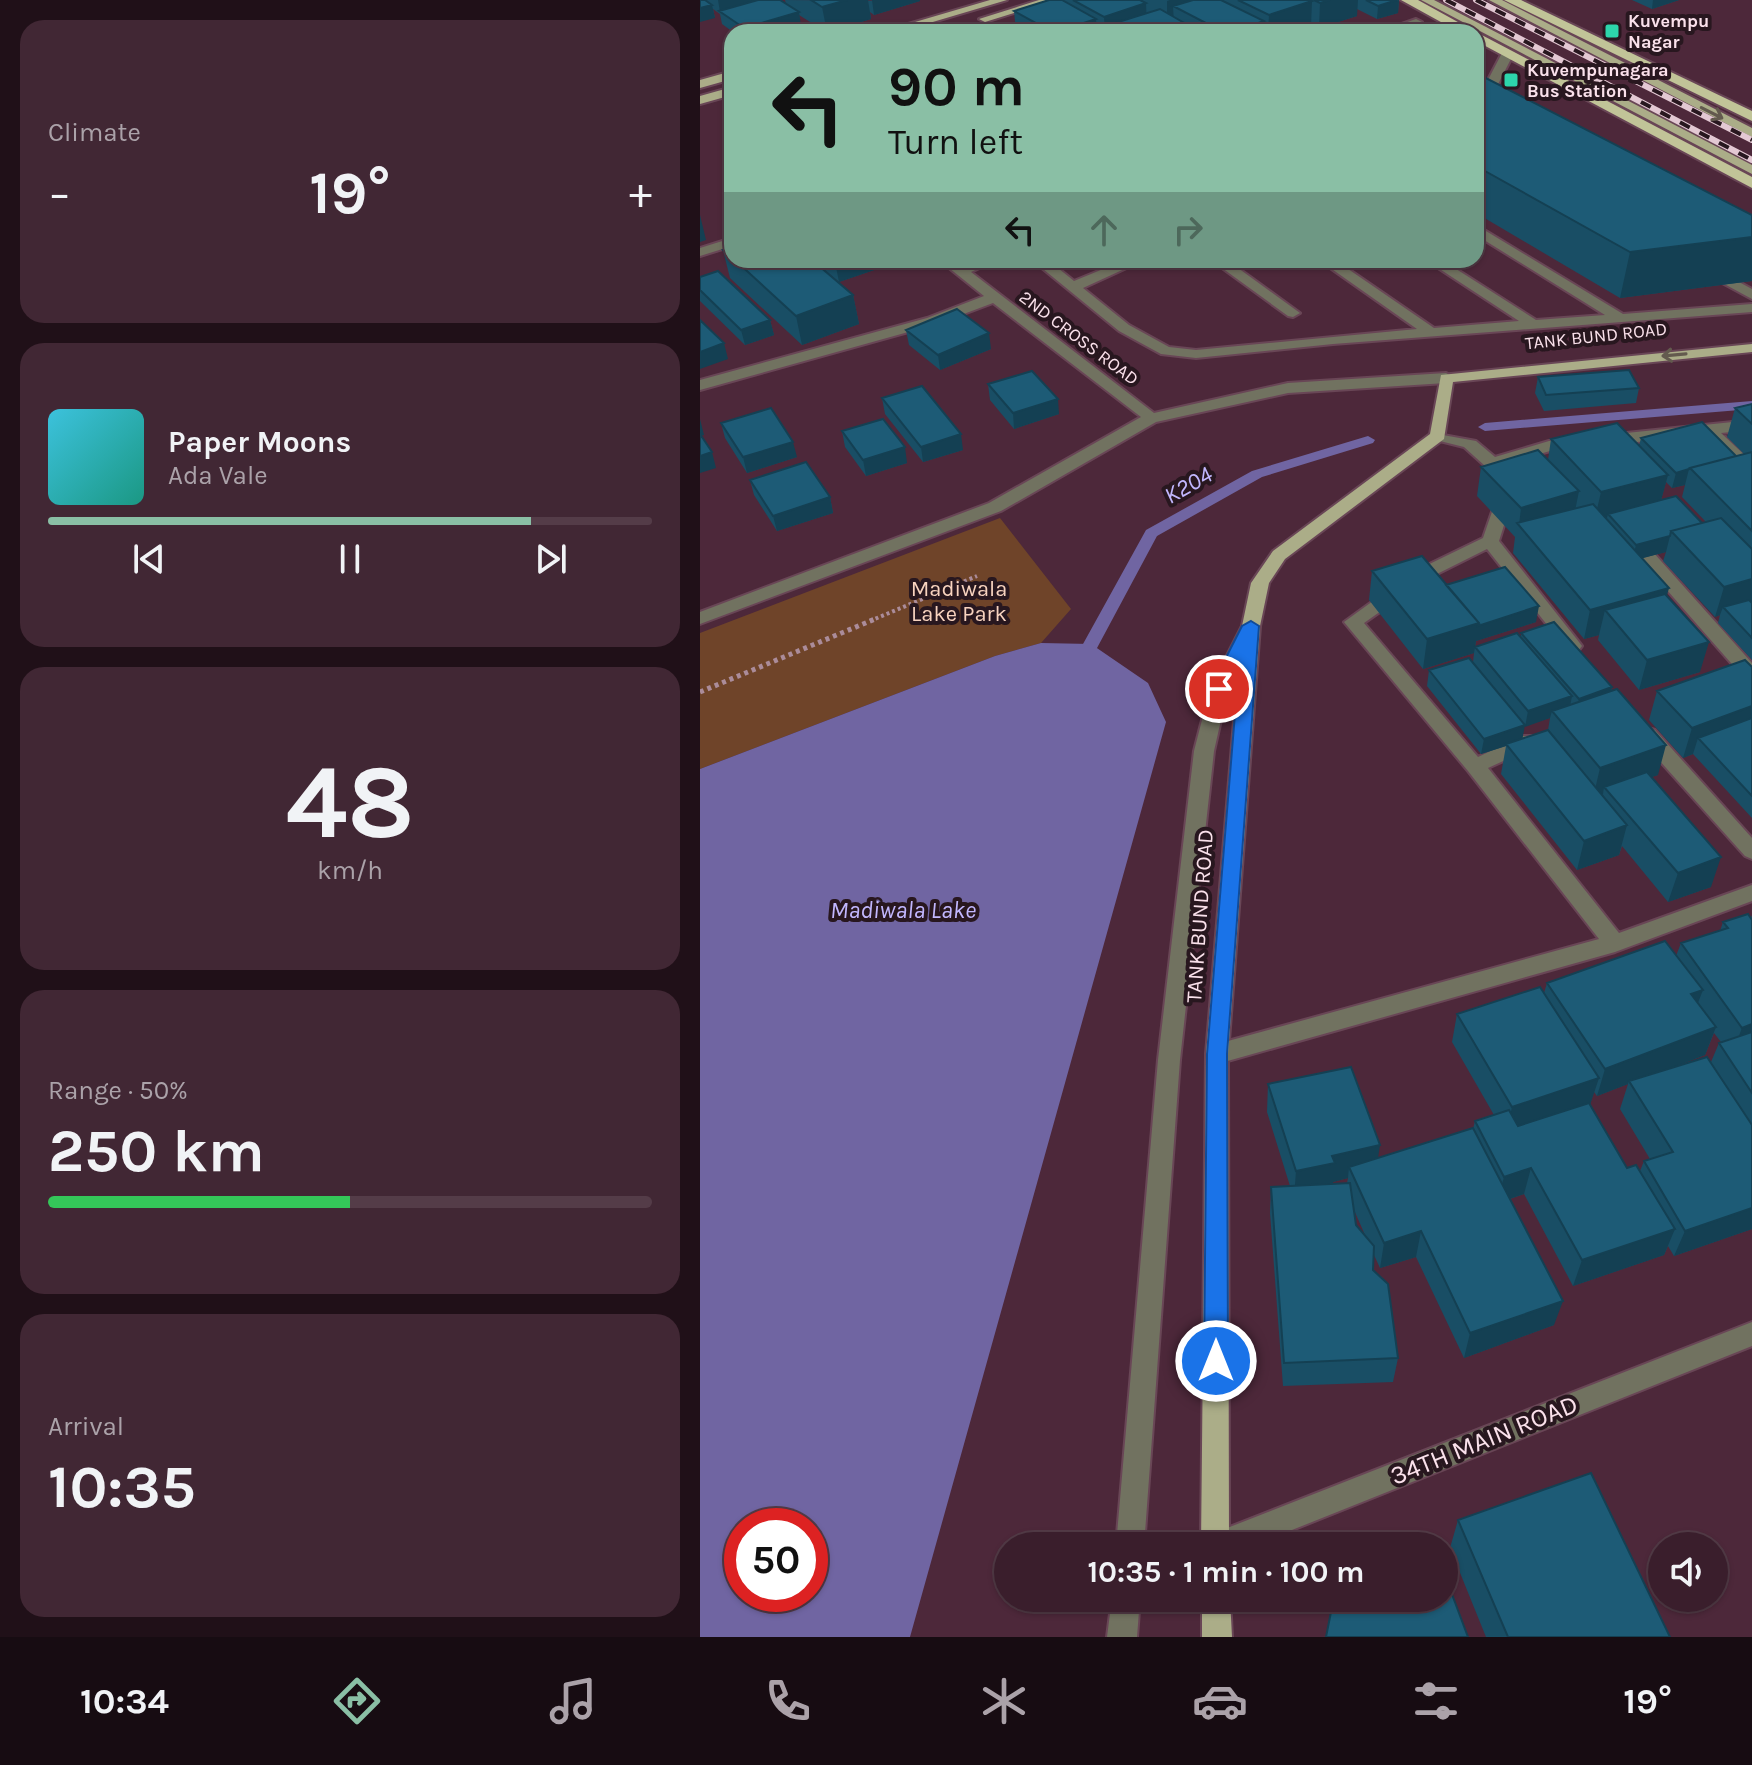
<!DOCTYPE html>
<meta charset="utf-8">
<style>
body{margin:0;font-family:Karla,sans-serif;background:#412734;color:#f1f3f6;height:100vh;display:flex;flex-direction:column;font-size:30px;white-space:nowrap}
*{box-sizing:border-box;margin:0}
p{font-size:26px;color:#aba2a9}
.icon{flex:none;width:44px;height:44px;fill:none;stroke:currentColor;stroke-width:2;stroke-linecap:round;stroke-linejoin:round}
.map{position:relative;flex:1;overflow:hidden}
.sheet{display:flex;flex-direction:column;gap:20px;padding:20px;background:#201018;width:700px}
.sheet>*{flex:none}
.hud{position:absolute;left:24px;top:24px;width:760px;height:244px;border-radius:24px;box-shadow:0 2px 6px #0004,0 0 0 2px #543c48;background:#8abfa5;color:#111;overflow:hidden}
.buttons{position:absolute;left:948px;top:1532px;display:grid;gap:16px}
.buttons a{display:grid;place-items:center;width:80px;height:80px;border-radius:50%;background:#3a1e2c;box-shadow:0 2px 6px #0004,0 0 0 2px #543c48;font-size:40px}
.speed{position:absolute;left:24px;top:1508px;display:flex;gap:16px;font-size:40px;font-weight:700;text-align:center}
.speed>*{display:grid;place-content:center;width:104px;height:104px;border-radius:50%;background:#3a1e2c;box-shadow:0 2px 6px #0004,0 0 0 2px #543c48;line-height:1}
.speed .limit{border:12px solid #d22;background:#fff;color:#111}
.pin{position:absolute;display:grid;place-items:center;width:68px;height:68px;color:#fff;margin:-34px;border:4px solid #fff;border-radius:50%;box-shadow:0 2px 8px #0007}
.me{position:absolute;width:88px;margin:-44px;rotate:0deg;stroke-linejoin:round;filter:drop-shadow(0 0 6px #0008)}
.turn{display:flex;align-items:center;gap:28px;height:168px;padding:0 32px;font-size:36px}
.turn .icon{width:104px;height:104px;stroke-width:2.5}
.turn b{display:block;font-size:56px;line-height:68px}
.lanes{display:flex;align-items:center;height:76px;padding:0 32px;background:#0003;justify-content:center;gap:40px;direction:ltr}
.lanes .off{opacity:.35}
.big{font-size:60px;font-weight:700;line-height:1.1}
.sheet .card{flex:1;display:flex;flex-direction:column;justify-content:center;gap:12px;min-width:0;padding:0 28px;border-radius:24px;background:#412734}
.sheet .dial{align-items:center;gap:0}
.dial b{font-size:104px;line-height:1}
.song{display:flex;align-items:center;gap:24px}
.cover{width:96px;height:96px;border-radius:12px;background:linear-gradient(135deg,hsl(190 70% 55%),hsl(170 70% 35%))}
.played{height:8px;border-radius:4px;background:linear-gradient(90deg,#8abfa5 80%,#543c48 80%)}
.keys{display:flex;justify-content:space-around;direction:ltr}
.heat{display:flex;justify-content:space-between;align-items:center;font-size:44px;direction:ltr}
.charge{height:12px;border-radius:6px;background:linear-gradient(90deg,#34c759 50%,#543c48 0)}
.trip{position:absolute;left:294px;top:1532px;width:464px;height:80px;border-radius:40px;background:#3a1e2c;box-shadow:0 2px 6px #0004,0 0 0 2px #543c48;font-weight:700;line-height:80px;text-align:center}
.menu{display:flex;height:128px;justify-content:space-around;align-items:center;background:#170c12;color:#aba2a9}
.menu .icon{width:56px;height:56px}
.menu .selected{color:#8abfa5}
.menu b{font-size:36px;color:#f1f3f6}
main{display:flex;flex:1;min-height:0}
.map>svg:first-child{display:block}
.green{fill:#6f4429}
.water{fill:#7065a2;fill-rule:evenodd}
.lines{fill:none;stroke-linecap:round;stroke-linejoin:round}
.stream{fill:#7065a2;fill-rule:evenodd}
.minor-casing{stroke:#694656;stroke-width:4}
.major-casing{stroke:#694656;stroke-width:4}
.highway-casing{stroke:#694656;stroke-width:4}
.path-far1{stroke:#ab8c9a;stroke-width:4;stroke-dasharray:3 3;stroke-linecap:butt}
.path{stroke:#ab8c9a;stroke-width:5;stroke-dasharray:4 4;stroke-linecap:butt}
.minor{fill:#717260;fill-rule:evenodd}
.major{fill:#abad88;fill-rule:evenodd}
.highway{fill:#c1c498;fill-rule:evenodd}
.rail-casing{stroke:#e3c8d3;stroke-width:6}
.rail{stroke:#28171f;stroke-width:4;stroke-dasharray:11;stroke-linecap:butt}
.wall{fill:#194e65;fill-rule:evenodd}
.shaded-wall{fill:#144053}
.building{fill:#1d5b76;stroke:#144053;stroke-width:2}
.oneway{stroke:#635a4e}
.route{fill:#1a73e8;stroke:#114b97;stroke-width:2}
.poi-dot{fill:#2dd5ab;stroke:#28171f;stroke-width:3}
.labels{text-anchor:middle;dominant-baseline:central;stroke-width:8;stroke-linejoin:round;paint-order:stroke}
.far-poi-label{font-size:18px;font-weight:bold;fill:#fae1eb;stroke:#28171f;text-anchor:start}
.far-street-label{font-size:18px;fill:#fae1eb;stroke:#28171f}
.park-label{font-size:22px;fill:#f8d3bf;stroke:#28171f}
.street-label{font-size:22px;fill:#fae1eb;stroke:#28171f}
.water-label{font-size:24px;font-style:italic;fill:#c2b7fe;stroke:#28171f}
.near-street-label{font-size:26px;fill:#fae1eb;stroke:#28171f}
</style>
<main>
<section class="sheet">
<div class="card"><p>Climate</p>
<div class="heat"><a>−</a><b class="big">19°</b><a>+</a></div>
</div>
<div class="card">
<div class="song"><i class="cover"></i><div><b>Paper Moons</b><p>Ada Vale</p></div></div>
<div class="played"></div>
<div class="keys"><svg class="icon" aria-label="previous" viewBox="0 0 24 24"><path d="M18 5L8 12l10 7zM5 5v14"/></svg><svg class="icon" aria-label="pause" viewBox="0 0 24 24"><path d="M8 5v14M16 5v14"/></svg><svg class="icon" aria-label="next" viewBox="0 0 24 24"><path d="M6 5l10 7-10 7zM19 5v14"/></svg></div>
</div>
<div class="card dial"><b>48</b><p>km/h</p></div>
<div class="card"><p>Range · 50%</p><b class="big">250 km</b><div class="charge"></div></div>
<div class="card"><p>Arrival</p><b class="big">10:35</b></div>
</section>
<div class="map">
<svg width="1052" height="1637" viewBox="0 0 1052 1637">
<rect width="100%" height="100%" fill="#4d283a"/>
<path class="green" d="M300,518l71,91 -30,34 -46,13 -295,113v-136z"/>
<path class="water" d="M341,643l50,1 57,39 18,39 -256,915h-210v-868l295,-113zM42,1526h68v68h-68z"/>
<g class="lines">
<path class="stream" d="M1052,401v8l-267,22 -7,-4 7,-4z
M668,436l7,4 -2,3 -111,34 -105,59 -60,112h-12l-2,-4 63,-114 106,-59z"/>
<defs>
<path id="minor" d="M716,19l6,3 -2,2 -24,8h-17z
M808,50l6,3 -22,43 7,6 -10,3 -10,-8 23,-44z
M776,225l147,89 129,-10v8l-419,32 -137,14 -35,-4 -42,-23 -87,-71h16l26,21 51,-21h19l-61,28 46,37 40,22 27,3 221,-21 -98,-69h16l99,68 85,-7 -93,-61h16l94,60 69,-5 -129,-80z
M32,238v8l-32,10v-8z
M239,260h16l7,6 15,-6h19l-25,12 183,141 134,-30 158,-10 8,5 -8,5 -158,10 -132,29 -155,89 -301,113v-12l289,-109 152,-86 -148,-114 -56,21 -237,66v-10l227,-62 57,-22z
M511,260h16l73,53 -7,4 -5,-1z
M1009,266l43,23v10l-48,-26 -2,-3z
M1052,420v10l-31,3 31,29v14l-6,-2 -41,-39 -155,16 -49,14 10,38 -12,38 80,101 3,4 -3,4h-12l-80,-101 -62,31 -61,43 114,134 44,-21h14l3,5 -3,5 -48,22 131,165 133,-48v16l-137,51 -398,112 -8,-3 -3,-7 3,-7 8,-3 382,-105 -131,-168 -124,-149 69,-50 70,-34 12,-35 -11,-38 -20,-18 -32,-8v-6l44,8 19,16 54,-16z
M930,532l6,1 116,130v18l-7,-2 -121,-138 -2,-4z
M551,620l9,6 -32,63 -14,62 -34,309 -36,486h-28l42,-486 36,-309 16,-62 32,-63z
M948,728l7,2 97,108v21l-7,-3 -104,-116 -3,-5z
M1052,1322v24l-500,200h-49l4,-10 10,-4z
M412,1598h28l-3,39h-30z"/>
<path id="major" d="M290,0h17l-108,32h-18z
M339,0h17l-71,22 -6,-3z
M721,0h13l318,165v9z
M789,0h13l250,128v9z
M32,71v8l-32,9v-8z
M32,87v8l-32,9v-8z
M1052,344v8l-299,30 -9,57 -159,120 -16,24 -9,43 -32,428 1,492h-28l5,-492 36,-428 9,-43 22,-32 157,-117 11,-59z
M502,1598h28l2,39h-30z"/>
<path id="highway" d="M701,0h17l58,32h-17z
M804,0h17l231,111v10z
M776,32l276,145v11l-276,-147z"/>
</defs>
<use href="#minor" class="minor-casing"/>
<use href="#major" class="major-casing"/>
<use href="#highway" class="highway-casing"/>
<path class="path-far1" d="M170,621l107,-45"/>
<path class="path" d="M0,692l175,-73"/>
<use href="#minor" class="minor"/>
<use href="#major" class="major"/>
<use href="#highway" class="highway"/>
<defs>
<path id="rail" d="M746,0l306,160
M776,0l276,140"/>
</defs>
<use href="#rail" class="rail-casing"/>
<use href="#rail" class="rail"/>
</g>
<path class="wall" d="M0,0h80l6,4 -1,-4 135,1 -46,14 -4,-3 1,7 -43,13h-2l-27,-17 2,11 -21,6h-47l-11,-8 -2,-10 -7,-5 2,9z
M362,0h337l-1,13 -21,6 -20,-10v7l-38,12 -8,-4v2l-19,6h-276l-2,-21z
M932,0h47l-27,9z
M776,73l276,142v66l-132,17 -144,-85z
M32,247v13h80l41,35 6,29 -57,21 -72,-67 -7,-28z
M113,260h62l2,9 -38,13z
M0,277l70,43 4,15 -29,10 -45,-44z
M206,330l85,19 -51,21 -31,-25z
M838,377l101,11 -3,15 -92,8 -9,-18z
M288,384l71,30 -45,15 -24,-29z
M182,398l81,52 -40,12 -38,-48z
M1052,404v256l-34,-37 2,-8 -5,2 -52,-56 3,-9 -24,6 25,38 33,76 -61,18 -41,-50 1,-5 -15,4 -71,-86 2,-16 -38,-41 4,-29 67,-7 3,-21 88,7 2,-8 95,18 8,-2 -17,-17 8,-29zM966,482l6,6 13,-3 -3,12 24,25 -4,1 -41,-23z
M21,423l76,34 -50,16 -22,-35z
M142,431l65,32 -41,13 -21,-29z
M50,480l80,17 3,16 -56,18 -23,-36z
M672,571l74,14 90,37 -60,19 -1,6 46,-10v-4l91,54 -1,5 47,83 -7,2 60,110 -43,15 -46,-56 -3,9 -42,15 -76,-96 5,-28 -25,8 -54,-68 2,-16 44,-8 1,-9 -51,16 -54,-69zM850,718l-2,12 -26,9 2,-13z
M1052,667v151l-59,-64 -10,4 -34,-38 8,-29z
M1052,915v314l-78,27 -6,-10 -4,9 -91,31 -49,-92 -14,5 44,126 -90,33 -48,-101 -36,11 -6,-13 -1,15 25,88 -5,24 -110,4 -13,-173 1,-26 19,-1 -23,-74 1,-28 110,74 95,-29 2,-8 19,-6 -42,-73 5,-28 87,-21 3,-10 129,-27 5,-13 39,-12 3,-9 28,-4zM1014,1033l7,9 -2,1 -8,19 -45,8 39,-15zM928,1084l-8,25 30,50 -6,2 -4,10 -13,-3 -37,-64 4,-12 3,4zM648,1178l-1,5 -14,1v-2zM654,1210l11,25 -9,-10z
M758,1520l212,117h-184l-36,-89z"/>
<path class="shaded-wall" d="M18,0h49l-47,12z
M147,0h21l3,19 -44,13 -5,-25z
M172,0h48v1l-46,14z
M470,0h34l-31,6 1,18 -7,2v-25z
M630,0h28l-1,16 -38,12 1,-25z
M699,0l-1,13 -21,6 1,-13z
M953,0h26l-27,9z
M612,1l-1,25 -19,6h-24l1,-17z
M446,3l1,26 -32,-6 1,9h-11l-1,-15z
M12,5l3,13 -15,4v-14z
M99,12l2,14 -21,6h-35l-1,-4z
M396,19l1,13h-41z
M564,21v11h-31z
M0,215l6,25 -6,2z
M1052,237v44l-132,17 10,-46z
M157,260h18l2,9 -38,13 -3,-15z
M153,295l6,29 -57,21 -6,-29z
M70,320l4,15 -29,10 -4,-15z
M289,333l2,16 -51,21 -2,-15z
M24,343l4,16 -28,10v-17z
M358,399l1,15 -45,15 -1,-16z
M0,419l4,16 -4,1z
M261,434l2,16 -40,12 -2,-15z
M93,442l4,15 -50,16 -4,-16z
M205,447l2,16 -41,13 -3,-16z
M12,452l4,16 -16,5v-17z
M989,469l-4,16 -13,3 4,-15z
M968,475l-8,29 -52,10 -1,4 -13,4 7,-30z
M879,491l-6,30 -54,4 2,-17z
M130,497l3,16 -56,18 -4,-15z
M970,536l-4,16 -34,9 4,-16z
M1052,579v27l-29,1 -3,8 -5,2 9,-30z
M969,588l-8,30 -56,-8 -6,25 -15,4 6,-29z
M839,606l-3,16 -60,19 -2,12 -51,16 4,-30z
M1009,642l-9,30 -61,18 8,-30z
M912,687l-4,16 -33,12 4,-16z
M872,696l-3,16 -17,-1 -2,7 -25,9 3,-16z
M1052,706v26l-54,6 -5,16 -10,4 9,-30z
M825,725l-3,16 -16,3v2l-25,8 3,-15z
M966,745l-8,30 -49,17 -5,-5 -1,7 -10,4 7,-30z
M927,825l-8,30 -42,15 7,-29z
M1021,857l-10,30 -43,15 10,-29z
M1003,990l-11,28 -1,-24z
M1052,1024v24l-21,8 11,-28z
M1016,1027l-11,28 -75,29 -1,-3 -1,3 -31,12 8,-27z
M899,1078l-9,27 -84,29 6,-27z
M680,1145l-4,27 -27,-5 -1,11 -15,4 -1,8 -38,8 2,-27 36,-15z
M831,1168l-7,26 -27,9 7,-26z
M1052,1208v21l-78,27 11,-25z
M975,1229l-11,26 -91,31 9,-26z
M721,1231l-5,26 -36,11 4,-25z
M863,1301l-9,24 -90,33 6,-25z"/>
<path class="building" d="M0,0h5l7,5 -12,3z
M58,0h22l19,12 -55,16 -25,-17z
M111,0h36l-25,7z
M349,0h13l34,19 -40,13h-4l-38,-21z
M373,0h67l6,3 -42,14z
M493,0h28l43,21 -31,11h-10l-50,-26z
M538,0h72l2,1 -43,14z
M614,0h16l-10,3z
M666,0h31l-19,6z
M460,9l40,23h-69l-16,-9z
M680,23l17,9h-44z
M235,25l12,7h-35z
M400,26l11,6h-31z
M776,73l276,142v22l-122,15 -154,-86z
M32,247v11l-9,-8z
M35,260h77l41,35 -57,21z
M127,260h30l-21,7z
M18,271l52,49 -29,10 -41,-40v-13z
M257,309l32,24 -51,22 -32,-25z
M0,320l24,23 -24,9z
M929,370l10,18 -93,7 -8,-18z
M332,371l26,28 -45,14 -25,-29z
M222,386l39,48 -40,13 -39,-49z
M1052,404v20l-17,-16z
M71,408l22,34 -50,15 -22,-34z
M183,419l22,28 -42,13 -21,-29z
M1002,422l34,34 -46,12 -1,1 -13,4 -35,-35z
M917,423l51,52 -67,17 -50,-53z
M0,434l12,18 -12,4z
M838,450l41,41 -58,17 -40,-41z
M1052,452v79l-62,-63z
M106,462l24,35 -57,19 -23,-36z
M976,496l26,27 -31,8 -1,5 -34,9 -28,-31z
M893,504l76,84 -79,22 -73,-87z
M1021,518l31,31v30l-28,8 -53,-56z
M722,556l57,67 -52,16 -55,-68z
M805,567l34,39 -61,20 1,-3 -33,-38z
M965,594l44,48 -62,18 -42,-50z
M1049,600l3,3v35l-29,-31z
M854,622l58,65 -33,12 -58,-66z
M817,633l55,63 -44,15 -53,-64z
M769,658l56,67 -41,14 -55,-69z
M1045,660l7,7v39l-60,22 -35,-37z
M917,689l49,56 -66,23 -48,-57z
M1052,718v78l-54,-58z
M848,730l79,95 -43,16 -78,-97z
M947,772l74,85 -43,16 -74,-86z
M1048,914l4,6v104l-10,4 -61,-85 47,-15 -5,-6z
M965,941l38,49 -12,4 25,33 -111,42 -58,-86z
M840,987l59,91 -87,29 -55,-93z
M1052,1032v61l-33,-50z
M1007,1057l45,68v83l-67,23 -41,-70 29,-9 -44,-71z
M651,1067l29,78 -48,11 3,7 -39,8 -28,-87z
M889,1103l38,65 9,-3 39,64 -93,31 -51,-92 -27,9 -29,-56 34,-11 9,16z
M773,1128l90,173 -93,32 -49,-102 -37,12 -35,-76z
M650,1183l6,42 18,21 -1,24 15,14 10,74 -114,5 -13,-176z
M891,1473l79,164h-162l-50,-117z
M744,1573l24,64h-142l6,-30 21,-9h91z"/>
<defs><path id="oneway-shaft" d="M-6 0H5M1.5-3L5.5 0L1.5 3" fill="none" stroke-width="1.6" stroke-linecap="round" stroke-linejoin="round" transform="scale(2)"/></defs>
<g class="oneway">
<use href="#oneway-shaft" transform="translate(1012 113) rotate(27)"/>
<use href="#oneway-shaft" transform="translate(974 355) rotate(175)"/>
</g>
<path class="route" d="M551,621l8,5 -32,428 1,307 -4,9 -8,3 -8,-3 -4,-9 3,-307 32,-389 -14,28 -6,2 -9,-6 32,-63z"/>
<g class="poi-dot">
<rect x="904" y="23" width="16" height="16" rx="4"/>
<rect x="803" y="72" width="16" height="16" rx="4"/>
</g>
<g class="labels">
<g class="far-poi-label">
<text x="928" y="21">Kuvempu<tspan x="928" dy="21">Nagar</tspan></text>
<text x="827" y="70">Kuvempunagara<tspan x="827" dy="21">Bus Station</tspan></text>
</g>
<g class="far-street-label">
<text transform="translate(896 336) rotate(-6)">TANK BUND ROAD</text>
<text transform="translate(379 338) rotate(37)">2ND CROSS ROAD</text>
</g>
<g class="park-label">
<text x="259" y="589">Madiwala<tspan x="259" dy="25">Lake Park</tspan></text>
</g>
<g class="street-label">
<text transform="translate(500 916) rotate(-86)">TANK BUND ROAD</text>
</g>
<g class="water-label">
<text transform="translate(488 485) rotate(-30)">K204</text>
<text x="203" y="910">Madiwala Lake</text>
</g>
<g class="near-street-label">
<text transform="translate(784 1440) rotate(-22)">34TH MAIN ROAD</text>
</g>
</g>
</svg>
<div class="buttons">
<a><svg class="icon" aria-label="sound" viewBox="0 0 24 24"><path d="M4 9h4l5-4v14l-5-4H4zM17 9q2 3 0 6"/></svg></a>
</div>
<div class="speed"><div class="limit">50</div></div>
<div class="pin" style="left:519px;top:689px;background:#d93025"><svg class="icon" aria-label="arrive" viewBox="0 0 24 24"><path d="M6 21V4h12l-3 4 3 4H6"/></svg></div>
<svg class="me" style="left:516px;top:1361px" viewBox="-20 -20 40 40"><circle r="17" fill="#1a73e8" stroke="#fff" stroke-width="3"/><path d="M0-11L8 9 0 5-8 9z" fill="#fff"/></svg>
<div class="trip">10:35 · 1 min · 100 m</div>
<div class="hud">
<div class="turn"><svg class="icon" aria-label="left" viewBox="0 0 24 24"><path d="M17 20v-9H6M10 6l-5 5 5 5"/></svg><div><b>90 m</b>Turn left</div></div>
<div class="lanes"><svg class="icon" aria-label="left" viewBox="0 0 24 24"><path d="M17 20v-9H6M10 6l-5 5 5 5"/></svg><svg class="icon off" aria-label="ahead" viewBox="0 0 24 24"><path d="M12 20V5M6 11l6-6 6 6"/></svg><svg class="icon off" aria-label="right" viewBox="0 0 24 24"><path d="M7 20v-9h11M14 6l5 5-5 5"/></svg></div>
</div>
</div>
</main>
<nav class="menu">
<b>10:34</b>
<svg class="icon selected" aria-label="directions" viewBox="0 0 24 24"><path d="M12 3l9 9-9 9-9-9zM9 14v-3h6M13 9l2 2-2 2"/></svg>
<svg class="icon" aria-label="music" viewBox="0 0 24 24"><path d="M9 18V5l10-2v13"/><circle cx="6" cy="18" r="3"/><circle cx="16" cy="16" r="3"/></svg>
<svg class="icon" aria-label="phone" viewBox="0 0 24 24"><path d="M5 4h4l2 5-3 2q2 4 5 5l2-3 5 2v4C11 20 4 13 5 4z"/></svg>
<svg class="icon" aria-label="climate" viewBox="0 0 24 24"><path d="M12 3v18M4 7l16 10M4 17L20 7"/></svg>
<svg class="icon" aria-label="car" viewBox="0 0 24 24"><path d="M5 17H2v-5l4-1 3-4h7l3 4 3 1v5h-3M9 17h6M6 11h13"/><circle cx="7" cy="17" r="2"/><circle cx="17" cy="17" r="2"/></svg>
<svg class="icon" aria-label="filters" viewBox="0 0 24 24"><path d="M4 7h16M4 17h16"/><circle cx="9" cy="7" r="2"/><circle cx="15" cy="17" r="2"/></svg>
<b>19°</b>
</nav>
